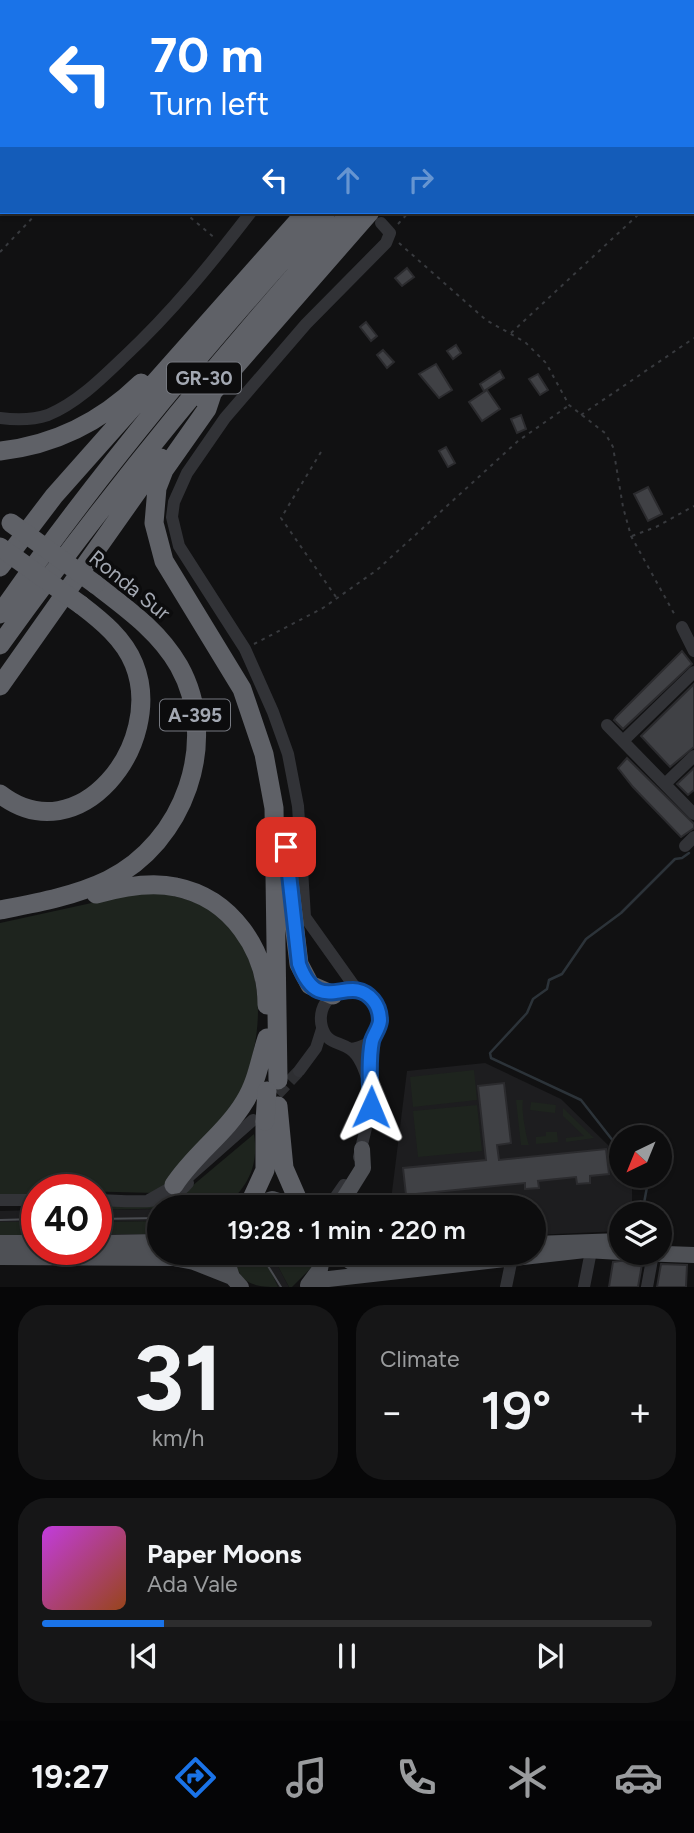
<!DOCTYPE html>
<meta charset="utf-8">
<style>
body{margin:0;font-family:Figtree,sans-serif;background:#161617;color:#f1f3f6;height:100vh;display:flex;flex-direction:column;font-size:26px;white-space:nowrap}
*{box-sizing:border-box;margin:0}
p{font-size:23px;color:#9a9c9e}
.icon{flex:none;width:38px;height:38px;fill:none;stroke:currentColor;stroke-width:2;stroke-linecap:round;stroke-linejoin:round}
.map{position:relative;height:1287px;overflow:hidden}
.panel{display:flex;flex-direction:column;gap:18px;padding:18px;background:#070708;flex:1}
.panel>*{flex:none}
.hud{position:absolute;left:0px;top:0px;width:695px;height:214px;box-shadow:0 2px 5px #0004,0 0 0 2px #2d2d2e;background:#1a73e8;color:#fff;overflow:hidden}
.needle{width:46px;rotate:223deg}
.controls{position:absolute;left:609px;top:1125px;display:grid;gap:14px}
.controls a{display:grid;place-items:center;width:63px;height:63px;border-radius:50%;background:#0d0d0e;box-shadow:0 2px 5px #0004,0 0 0 2px #2d2d2e;font-size:35px}
.speed{position:absolute;left:21px;top:1174px;display:flex;gap:14px;font-size:35px;font-weight:700;text-align:center}
.speed>*{display:grid;place-content:center;width:91px;height:91px;border-radius:50%;background:#0d0d0e;box-shadow:0 2px 5px #0004,0 0 0 2px #2d2d2e;line-height:1}
.speed .limit{border:10px solid #d22;background:#fff;color:#111}
.pin{position:absolute;display:grid;place-items:center;width:60px;height:60px;color:#fff;margin:-30px;border-radius:14px;box-shadow:0 4px 10px #0006}
.me{position:absolute;width:77px;margin:-38px;rotate:1deg;stroke-linejoin:round;filter:drop-shadow(0 0 5px #0008)}
.turn{display:flex;align-items:center;gap:24px;height:147px;padding:0 35px;font-size:32px}
.turn .icon{width:91px;height:91px;stroke-width:2.5}
.turn b{display:block;font-size:49px;line-height:60px}
.lanes{display:flex;align-items:center;height:66px;padding:0 35px;background:#0003;justify-content:center;gap:35px;direction:ltr}
.lanes .off{opacity:.35}
.big{font-size:52px;font-weight:600;line-height:1.1}
.panel .widget{flex:1;display:flex;flex-direction:column;justify-content:center;gap:10px;min-width:0;padding:0 24px;border-radius:28px;background:#161617}
.panel .dial{align-items:center;gap:0}
.dial b{font-size:91px;line-height:1}
.song{display:flex;align-items:center;gap:21px}
.cover{width:84px;height:84px;border-radius:10px;background:linear-gradient(135deg,hsl(290 70% 55%),hsl(20 70% 35%))}
.played{height:7px;border-radius:4px;background:linear-gradient(90deg,#1a73e8 20%,#2d2d2e 20%)}
.keys{display:flex;justify-content:space-around;direction:ltr}
.heat{display:flex;justify-content:space-between;align-items:center;font-size:38px;direction:ltr}
.panel .tiles{flex:1;display:grid;gap:18px;grid-template-columns:1fr 1fr}
.widget:last-child{grid-column:span 2}
.trip{position:absolute;left:147px;top:1195px;width:399px;height:70px;border-radius:35px;background:#0d0d0e;box-shadow:0 2px 5px #0004,0 0 0 2px #2d2d2e;font-weight:600;line-height:70px;text-align:center}
.menu{display:flex;height:112px;justify-content:space-around;align-items:center;background:#050506;color:#9a9c9e}
.menu .icon{width:49px;height:49px}
.menu .selected{color:#1a73e8}
.menu b{font-size:32px;color:#f1f3f6}
.map>svg:first-child{display:block}
.built{fill:#1d1d1f}
.green{fill:#1e241e}
.lines{fill:none;stroke-linecap:round;stroke-linejoin:round}
.stream{stroke:#2c3339;stroke-width:2.5}
.building{fill:#404145;stroke:#2b2b2e;stroke-width:2}
.minor-tunnel{stroke:#2e2f32;stroke-width:12;stroke-dasharray:12 6;stroke-linecap:butt}
.path{stroke:#383a3e;stroke-width:2;stroke-dasharray:3.5 5;stroke-linecap:butt}
.minor{stroke:#323337;stroke-width:12}
.major{stroke:#4e5055;stroke-width:16}
.highway{stroke:#5f6167;stroke-width:19}
.tram{stroke:#494b50;stroke-width:2}
.highway-bridge{stroke:#5f6167;stroke-width:19}
.route-casing{stroke:#114b97;stroke-width:18}
.route{stroke:#1a73e8;stroke-width:12}
.labels{text-anchor:middle;dominant-baseline:central;stroke-width:7;stroke-linejoin:round;paint-order:stroke}
.shield{fill:#0c0c0d;stroke:#767980;stroke-width:2}
.shield-label{font-size:19px;font-weight:bold;fill:#a3a8b2}
.street-label{font-size:21px;fill:#a3a8b2;stroke:#0c0c0d}
</style>
<div class="map">
<svg width="694" height="1287" viewBox="0 0 694 1287">
<rect width="100%" height="100%" fill="#111112"/>
<path class="built" d="M485,1063l76,36 48,47 12,17v13l11,1v37h-11v17l-87,4v-27h-144l17,-137z
M159,1209v12l-63,1v-12z
M37,1210v12h-37v-11z
M257,1253h14l18,34h-11l-8,-18z"/>
<path class="green" d="M151,890c24,7 50,10 69,27 43,39 45,103 28,154 -3,10 -5,22 -10,31 -18,29 -47,55 -70,81l-13,10 -118,-3v4h-37v-271z
M474,1070l3,30 -64,7 -3,-30z
M516,1100h7c-2,9 3,36 6,45h-8z
M531,1102l25,3 -1,8 -25,-3z
M477,1105l5,46 -64,6 -5,-46z
M563,1108l31,30 -28,4v-4l18,-2 -21,-20z
M546,1132h11l1,10 -22,2v-7l10,-1z
M254,1134c5,32 -6,52 -29,73l-129,3v-4h62l15,-4z
M159,1221v13h-63v-12z
M0,1222h37v13h-37z
M232,1253h25l13,16 8,18c-29,0 -39,-5 -46,-34z
M271,1253h45l-3,13 -21,21h-3z"/>
<g class="lines">
<path class="stream" d="M621,1151l-40,-51 -90,-42 -1,-5 37,-40 6,-14 14,-10 2,-9 13,-6 24,-35 35,-26 54,-54 7,-1 7,-5
M642,1214l5,-27 -3,-11"/>
</g>
<path class="building" d="M407,268l7,9 -12,9 -7,-8z
M366,322l11,14 -6,5 -11,-14z
M456,345l5,8 -8,6 -6,-8z
M383,350l11,12 -7,6 -10,-13z
M436,364l16,26 -13,8 -20,-24z
M500,371l4,7 -20,13 -4,-7z
M538,374l10,16 -8,5 -11,-16z
M487,390l13,19 -18,12 -13,-19z
M521,415l5,14 -9,4 -6,-14z
M446,447l9,16 -7,4 -9,-16z
M648,487l14,27 -14,7 -14,-27z
M682,651l10,13 -69,65 -9,-9 2,-3z
M694,684v63l-24,20 -29,-31z
M627,758l67,66v4l-13,9 -48,-50 -15,-19z
M694,768v22l-6,5 -11,-11z
M504,1083l7,60 -14,2 2,15 107,-11 3,25 -19,2v7l-13,1 -1,-7 -38,4 1,7 -14,1v-6l-119,12 -3,-27 83,-8 -8,-74z
M627,1260l15,4 -4,23h-29l4,-25z
M661,1264l26,1 -1,22h-29z"/>
<g class="lines">
<path class="minor-tunnel" d="M265,1107l34,-36"/>
<path class="path" d="M116,0l1,2
M55,2l2,-2
M236,2l1,-2
M621,2l2,-2
M0,52l2,-1
M184,212l32,27
M398,224l11,-12
M399,243l87,77 39,22 21,21 23,42 36,28 8,14 10,60 8,29 45,81
M0,252l38,-40
M511,333l130,-121
M581,415l113,-77
M321,452l-40,66 55,79
M632,536l24,-9 38,-21
M254,644l69,-36 54,-38 141,-129 50,-35"/>
<path class="minor" d="M491,2l2,-2
M0,418c16,2 33,2 48,-3 29,-12 53,-36 76,-58 48,-45 87,-93 127,-145
M682,627l12,24
M607,725l87,89
M623,741l71,-69
M665,784l29,-28
M685,846l9,-9
M357,990l-52,-73 -7,-111 -10,-52 -15,-42 -28,-63 -66,-103 -7,-29 2,-15 13,-29 38,-55 81,-94 80,-81 4,-10 -9,-10
M350,1049c58,-7 18,-86 -19,-52 -9,7 -12,19 -9,30 5,17 16,14 28,22 11,7 16,26 20,38
M299,1071l17,-23 6,-19
M359,1157l12,-50 1,-68
M0,1200h37
M96,1200c31,0 70,9 92,-17
M149,1200l37,-21 67,-59
M328,1208l16,-23
M506,1287l6,-29
M584,1287l7,-36
M647,1287l6,-33"/>
<path class="major" d="M246,1208l26,-9 29,9
M338,1208l25,-40 -1,-19
M0,1243h37
M96,1243l63,-1
M534,1244l87,-3
M224,1253l8,24 9,10
M337,1253l16,10h34
M638,1253l56,2
M0,1257l173,1 21,4 38,15
M311,1281l274,-31 36,2
M308,1285l12,-16 3,-16"/>
<path class="highway" d="M538,2l2,-2
M570,2l2,-2
M213,391l-6,18 -43,61 -7,18 -3,35 10,38 78,128 22,65 10,54 4,272
M205,401l165,-189
M0,451c55,-6 102,-30 141,-68
M0,567l54,-71 252,-284
M0,614c99,-142 210,-274 326,-402
M0,645c109,-152 226,-294 351,-433
M0,686l161,-228
M0,794c79,61 166,-51 134,-130 -10,-25 -32,-43 -53,-59
M284,840l15,124 11,21 23,10
M96,894c25,-7 54,-13 80,-7 55,11 91,63 91,118
M0,910c36,-7 75,-14 108,-30 76,-37 113,-139 71,-214 -20,-35 -53,-58 -84,-82
M278,1106l6,62 17,39
M174,1185c20,-31 52,-52 71,-84 12,-19 15,-42 22,-63
M249,1205l16,-35v-48"/>
<path class="tram" d="M96,1219l63,-1
M0,1220l37,-1
M260,1253l21,34"/>
<path class="highway-bridge" d="M11,523l84,61
M0,547l81,58
M265,1121l2,-30"/>
</g>
<g class="lines">
<defs>
<path id="route" d="M286,847l13,117c21,56 50,7 74,36 5,6 7,14 7,21 -1,8 -6,13 -8,20 -4,20 -2,45 -1,66"/>
</defs>
<use href="#route" class="route-casing"/>
<use href="#route" class="route"/>
</g>
<g class="labels">
<g class="shield">
<rect x="167" y="362.5" width="74" height="31" rx="5"/>
<rect x="160" y="699.5" width="70" height="31" rx="5"/>
</g>
<g class="shield-label">
<text x="204" y="378">GR-30</text>
<text x="195" y="715">A-395</text>
</g>
<g class="street-label">
<text transform="translate(130 585) rotate(39)">Ronda Sur</text>
</g>
</g>
</svg>
<div class="controls">
<a><svg class="needle" viewBox="-14 -14 28 28"><path d="M0-13l5 13h-10z" fill="#e53935"/><path d="M0 13l5-13h-10z" fill="#9a9c9e"/></svg></a>
<a><svg class="icon" aria-label="layers" viewBox="0 0 24 24"><path d="M12 4l9 5-9 5-9-5zM3 14l9 5 9-5"/></svg></a>
</div>
<div class="speed"><div class="limit">40</div></div>
<div class="pin" style="left:286px;top:847px;background:#d93025"><svg class="icon" aria-label="arrive" viewBox="0 0 24 24"><path d="M6 21V4h12l-3 4 3 4H6"/></svg></div>
<svg class="me" style="left:371px;top:1107px" viewBox="-20 -20 40 40"><path d="M0-17L14 15 0 8-14 15z" fill="#1a73e8" stroke="#fff" stroke-width="4"/></svg>
<div class="trip">19:28 · 1 min · 220 m</div>
<div class="hud">
<div class="turn"><svg class="icon" aria-label="left" viewBox="0 0 24 24"><path d="M17 20v-9H6M10 6l-5 5 5 5"/></svg><div><b>70 m</b>Turn left</div></div>
<div class="lanes"><svg class="icon" aria-label="left" viewBox="0 0 24 24"><path d="M17 20v-9H6M10 6l-5 5 5 5"/></svg><svg class="icon off" aria-label="ahead" viewBox="0 0 24 24"><path d="M12 20V5M6 11l6-6 6 6"/></svg><svg class="icon off" aria-label="right" viewBox="0 0 24 24"><path d="M7 20v-9h11M14 6l5 5-5 5"/></svg></div>
</div>
</div>
<section class="panel">
<div class="tiles">
<div class="widget dial"><b>31</b><p>km/h</p></div>
<div class="widget"><p>Climate</p>
<div class="heat"><a>−</a><b class="big">19°</b><a>+</a></div>
</div>
<div class="widget">
<div class="song"><i class="cover"></i><div><b>Paper Moons</b><p>Ada Vale</p></div></div>
<div class="played"></div>
<div class="keys"><svg class="icon" aria-label="previous" viewBox="0 0 24 24"><path d="M18 5L8 12l10 7zM5 5v14"/></svg><svg class="icon" aria-label="pause" viewBox="0 0 24 24"><path d="M8 5v14M16 5v14"/></svg><svg class="icon" aria-label="next" viewBox="0 0 24 24"><path d="M6 5l10 7-10 7zM19 5v14"/></svg></div>
</div>
</div>
</section>
<nav class="menu">
<b>19:27</b>
<svg class="icon selected" aria-label="directions" viewBox="0 0 24 24"><path d="M12 3l9 9-9 9-9-9zM9 14v-3h6M13 9l2 2-2 2"/></svg>
<svg class="icon" aria-label="music" viewBox="0 0 24 24"><path d="M9 18V5l10-2v13"/><circle cx="6" cy="18" r="3"/><circle cx="16" cy="16" r="3"/></svg>
<svg class="icon" aria-label="phone" viewBox="0 0 24 24"><path d="M5 4h4l2 5-3 2q2 4 5 5l2-3 5 2v4C11 20 4 13 5 4z"/></svg>
<svg class="icon" aria-label="climate" viewBox="0 0 24 24"><path d="M12 3v18M4 7l16 10M4 17L20 7"/></svg>
<svg class="icon" aria-label="car" viewBox="0 0 24 24"><path d="M5 17H2v-5l4-1 3-4h7l3 4 3 1v5h-3M9 17h6M6 11h13"/><circle cx="7" cy="17" r="2"/><circle cx="17" cy="17" r="2"/></svg>
</nav>
